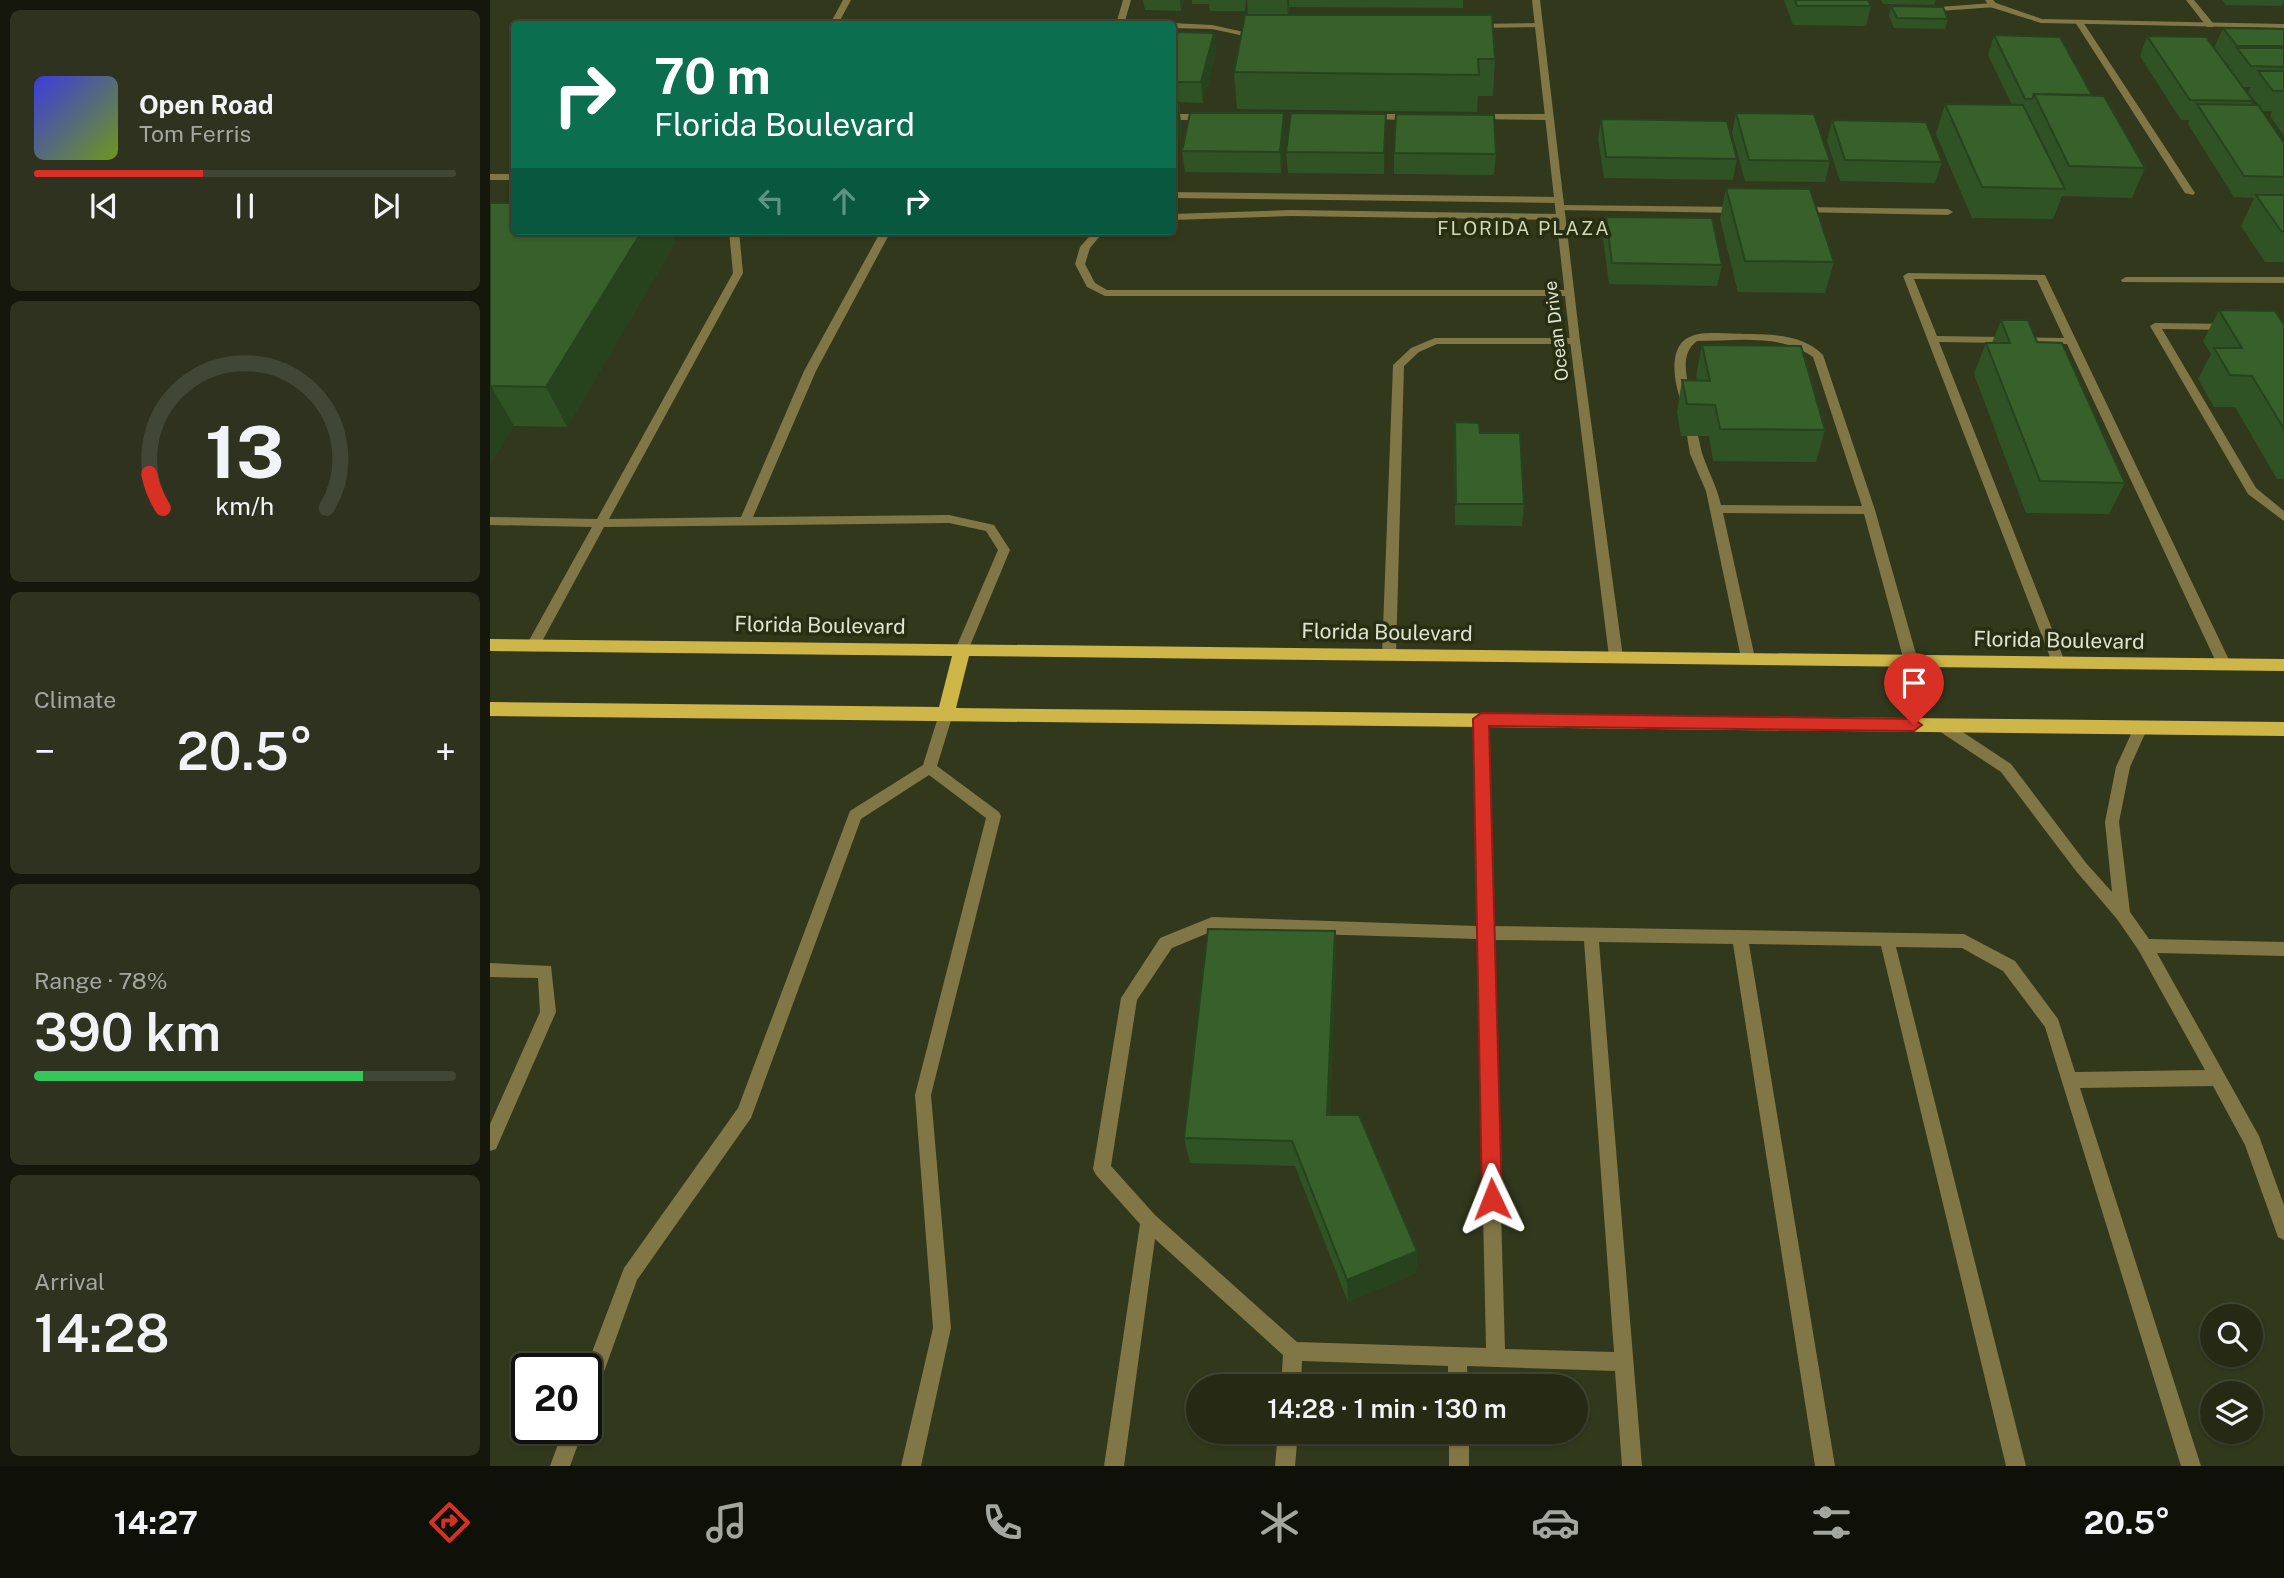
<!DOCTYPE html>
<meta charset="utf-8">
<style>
body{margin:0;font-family:"Public Sans",sans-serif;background:#2e321e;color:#f1f3f6;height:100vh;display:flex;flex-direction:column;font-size:26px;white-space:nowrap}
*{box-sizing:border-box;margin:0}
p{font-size:23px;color:#a4a7a0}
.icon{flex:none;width:38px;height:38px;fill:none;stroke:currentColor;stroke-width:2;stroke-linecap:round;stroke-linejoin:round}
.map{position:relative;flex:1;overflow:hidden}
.details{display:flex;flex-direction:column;gap:10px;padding:10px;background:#15170c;width:490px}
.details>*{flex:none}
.hud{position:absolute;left:21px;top:21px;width:665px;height:214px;border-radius:7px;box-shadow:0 2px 5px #0004,0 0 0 2px #424634;background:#0b6e4f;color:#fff;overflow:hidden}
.buttons{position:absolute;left:1710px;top:1304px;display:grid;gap:14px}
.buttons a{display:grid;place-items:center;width:63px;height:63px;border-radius:50%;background:#262a15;box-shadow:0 2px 5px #0004,0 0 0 2px #424634;font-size:35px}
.speed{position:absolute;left:21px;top:1353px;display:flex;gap:14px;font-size:35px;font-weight:700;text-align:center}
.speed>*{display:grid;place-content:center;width:91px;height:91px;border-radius:50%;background:#262a15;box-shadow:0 2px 5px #0004,0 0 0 2px #424634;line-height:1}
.speed .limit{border:4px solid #111;border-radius:10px;background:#fff;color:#111}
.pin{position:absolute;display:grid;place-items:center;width:60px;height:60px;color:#fff;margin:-72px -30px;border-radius:50% 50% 50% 0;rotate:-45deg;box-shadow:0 0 7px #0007}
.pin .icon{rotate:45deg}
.me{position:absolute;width:77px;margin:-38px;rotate:358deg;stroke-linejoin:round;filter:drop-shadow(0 0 5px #0008)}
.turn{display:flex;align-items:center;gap:24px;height:147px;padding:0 28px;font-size:32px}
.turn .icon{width:91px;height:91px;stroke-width:2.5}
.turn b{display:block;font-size:49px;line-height:60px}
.lanes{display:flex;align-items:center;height:66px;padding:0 28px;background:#0003;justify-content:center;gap:35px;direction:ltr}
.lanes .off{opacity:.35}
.big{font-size:52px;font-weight:600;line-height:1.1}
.details .tile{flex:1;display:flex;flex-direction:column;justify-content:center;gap:10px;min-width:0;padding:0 24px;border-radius:10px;background:#2e321e}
.details .dial{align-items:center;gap:0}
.dial svg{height:182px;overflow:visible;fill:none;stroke:#424634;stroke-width:7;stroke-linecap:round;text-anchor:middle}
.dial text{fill:#f1f3f6;stroke:none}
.song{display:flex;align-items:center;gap:21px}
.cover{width:84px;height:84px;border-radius:10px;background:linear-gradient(135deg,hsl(240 70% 55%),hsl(80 70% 35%))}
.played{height:7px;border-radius:4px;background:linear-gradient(90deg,#d93025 40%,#424634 40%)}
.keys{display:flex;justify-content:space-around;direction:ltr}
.heat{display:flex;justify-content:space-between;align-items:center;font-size:38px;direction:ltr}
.charge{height:10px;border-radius:5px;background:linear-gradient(90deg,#34c759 78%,#424634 0)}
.trip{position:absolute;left:696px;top:1374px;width:402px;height:70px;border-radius:35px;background:#262a15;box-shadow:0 2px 5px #0004,0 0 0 2px #424634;font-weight:600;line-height:70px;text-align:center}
.dock{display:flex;height:112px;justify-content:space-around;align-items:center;background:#0f1108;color:#a4a7a0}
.dock .icon{width:49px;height:49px}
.dock .current{color:#d93025}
.dock b{font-size:32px;color:#f1f3f6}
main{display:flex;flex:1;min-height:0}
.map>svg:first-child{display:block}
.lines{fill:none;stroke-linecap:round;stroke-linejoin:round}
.lane{fill:#817645;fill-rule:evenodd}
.street{fill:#817645;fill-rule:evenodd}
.primary{fill:#ceb648;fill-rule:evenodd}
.wall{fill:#2f5325}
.shaded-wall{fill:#26431e}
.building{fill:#37602b;stroke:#26431e;stroke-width:2}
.route{fill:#d93025;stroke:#8d1f18;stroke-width:2}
.labels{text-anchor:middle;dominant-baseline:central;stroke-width:7;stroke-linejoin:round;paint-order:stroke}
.far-street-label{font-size:18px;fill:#dfe3d2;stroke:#282e12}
.far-neighbourhood-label{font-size:19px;letter-spacing:2px;fill:#d0d8b6;stroke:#282e12}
.street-label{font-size:21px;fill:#dfe3d2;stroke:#282e12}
</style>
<main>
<section class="details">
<div class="tile">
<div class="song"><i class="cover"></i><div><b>Open Road</b><p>Tom Ferris</p></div></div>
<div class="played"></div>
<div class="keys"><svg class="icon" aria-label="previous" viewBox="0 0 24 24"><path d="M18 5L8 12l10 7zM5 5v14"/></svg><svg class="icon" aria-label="pause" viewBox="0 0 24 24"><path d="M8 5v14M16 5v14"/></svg><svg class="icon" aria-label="next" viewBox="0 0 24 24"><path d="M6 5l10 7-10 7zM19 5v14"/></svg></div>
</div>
<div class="tile dial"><svg viewBox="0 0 100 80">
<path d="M14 69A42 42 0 1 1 86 69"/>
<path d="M14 69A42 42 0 0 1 8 54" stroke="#d93025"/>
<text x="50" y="56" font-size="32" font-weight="700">13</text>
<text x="50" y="72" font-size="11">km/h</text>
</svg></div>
<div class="tile"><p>Climate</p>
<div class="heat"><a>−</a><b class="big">20.5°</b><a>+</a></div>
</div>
<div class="tile"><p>Range · 78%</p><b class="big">390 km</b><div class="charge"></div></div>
<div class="tile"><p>Arrival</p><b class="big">14:28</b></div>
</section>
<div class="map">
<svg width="1794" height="1466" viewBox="0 0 1794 1466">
<rect width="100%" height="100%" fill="#32381c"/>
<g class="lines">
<path class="lane" d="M633,0h8l-6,21 37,1 4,2h-50z
M1696,0h8l19,23v4h-6z
M1503,3l4,2 -1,2 -71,5 -4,-2 4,-2z
M1586,20l7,2 112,171 -2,2 -8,-2 -110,-171z
M682,23l40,2 50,11 -4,3 -46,-10 -40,-1v-4h-4z
M1048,23l4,2 -1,2 -68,1 -4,-2 4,-2z
M682,114h34l5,3 -5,3h-34z
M876,114h47l5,3 -5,3 -50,-1v-4z
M985,114h74l5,3 -5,3 -77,-1v-4z
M682,192l387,5 5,3 -5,3 -387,-5z
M1070,205l180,2 5,3 -5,3 -183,-3 -2,-2z
M1309,207l149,2 5,3 -5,3 -152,-3 -2,-2z
M801,210l270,4 5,3 -5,3 -270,-4 -119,4v-6z
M239,231h10l4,42 -134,246 132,-2 63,-146 77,-140h10l-75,140 -63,146 196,-2 45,10 16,25 -43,103h-10l-2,-3 43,-100 -12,-19 -37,-8 -345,4 -65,120h-10l-2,-3 65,-117 -102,-2v-8l107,2 136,-246z
M604,231h10l-14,17 -5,16 10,19 12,7h462l5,3 -5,3h-464l-18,-9 -12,-23 5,-17z
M1418,273l137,2 186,389 -2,3h-10l-2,-3 -150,-320 -128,-2 126,320 -2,3h-10l-150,-389zM1424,279l123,1 27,58 -127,-2z
M1636,277h158v6l-162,-1 -1,-2z
M1665,323l75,1 5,3 -5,3 -68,-1 94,159 28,23v10l-36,-27 -98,-168z
M1253,334c27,0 60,0 80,21l52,155 43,151 -2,3 -5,2 -7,-5 -40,-147 -141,-1 32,145 -7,5 -7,-5 -35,-167 -16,-37 -3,-18 2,-3h8c3,8 3,15 6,23 6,17 14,31 18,49l141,1 -49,-149c-33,-24 -78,-16 -116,-16 -19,14 -9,38 -6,58l-2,2h-8c-7,-18 -14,-57 11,-65 11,-5 38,-2 51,-2z
M945,338h140l5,3 -5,3h-138l-18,8 -15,14 -8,289 -7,5 -7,-5 11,-290 18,-17z
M456,709l7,5 -16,52 62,46 2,4 -70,279 20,233 -30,138h-20l32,-138 -18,-233 71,-277 -57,-43 -68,44 -110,299 -114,162 -41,114 -3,7 -7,3v-36l38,-100 114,-160 112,-297 73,-46 16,-51z
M991,714l7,5 5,207 471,8 51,27 43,58 17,53 130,-2 -66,-119 -22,-32 -41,-48 -75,-99 -65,-43 -2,-4 2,-4h10l65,43 75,99 26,29 -7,-70 11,-55 20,-44h10l2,4 -18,40 -11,55 11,90 19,27 135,3v14l-127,-3 102,183 25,69v35l-6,-3 -33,-92 -32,-59 -133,2 121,378h-20l-136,-439 -42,-56 -41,-23 -66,-1 130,519h-20l-125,-520 -132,-2 86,522h-20l-82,-522 -134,-2 43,524h-20l-7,-95 -148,-5 1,20h-20v-20l-146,-5 -1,25h-20l2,-31 -128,-116 -31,227h-20l36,-242 -44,-49 -3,-6 28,-171 39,-60 52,-21 265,9 -3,-207zM723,931l264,8 9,409 -189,-6 -142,-127 -44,-49 26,-166 35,-52zM1003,940l91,1 30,411 -109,-3z
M0,963l61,3 5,46 -60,137 -6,2v-27l50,-112 -2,-34 -48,-1z
M74,1428h20l-14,38h-20z
M788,1432h20l-3,34h-20z
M959,1432h20v34h-20z"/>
<path class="street" d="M353,0h8l-13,24h-8z
M1042,0h8l40,341 43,316 -7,5 -7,-5 -39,-316z
M1495,0h8l3,3 46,16 242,5v4l-243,-5 -51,-16z
M0,174h24v6h-24z"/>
<path class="primary" d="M0,639l1794,20v12l-1315,-15 -13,52 1328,14v14l-1794,-20v-14l449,5 13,-51 -462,-5z"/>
</g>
<path class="wall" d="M653,0h41l-3,11 -36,-1z
M702,0h54l-1,11h-35l-1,-7h-17z
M757,0h216v8l-174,-1 -1,8 207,44 -2,37h-15l-1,16 -240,-3 -3,-37 14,-57z
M1294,0h84l3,6 -5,20 -73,-1z
M1391,0h55l-2,5 -51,-1z
M1732,0h62v1l-2,5 -56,-1z
M1401,6l57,13 -3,10 -51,-1 -5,-12z
M1733,28l61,1v107l-14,-20 2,-5h-9l-15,-19 3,-5h-9l11,14 -2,4 33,38v119h-19l-24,-36 13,-28 -20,-1 -46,-73 2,-4h-9l-41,-64 7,-20 81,31 1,-1 -15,-18z
M724,33l2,19 -13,51 -24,-1 3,29 -10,39v-133z
M1504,35l98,60 53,73 -13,30 -70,-2 -9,23 -81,-1 -36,-84 9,-30 67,1 -24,-50z
M1246,113l94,48 -5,21 -80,-1 -13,-48z
M896,114l-2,60 -96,-1 -2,-21z
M1111,119l136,40 -4,21 -129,-2 -6,-39z
M1342,120l110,42 -7,21 -95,-2 -13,-40z
M795,134l-4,39 -96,-1 -3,-21z
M904,153l102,1 -2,21 -100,-1z
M1236,188l108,74 -9,31 -87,-1 -18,-73z
M0,203l24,28h156l5,12 -108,184 -53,-1 -24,38z
M1116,217l116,48 -5,21 -108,-2 -6,-46z
M1729,310l65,15v154h-7l-42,-72h-21l-16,-28 13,-25 -8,-13z
M1511,320l36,22 88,141 -16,31 -83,-1 -52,-139 12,-31h6z
M1212,345l123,85 -9,32 -103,-1 -4,-25h-28l-4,-24 5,-32 15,1 -1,-5z
M965,422l69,82 -2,22 -67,-1 -1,-81z
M845,931l1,28 -6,156 87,136 -1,22 -68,29 -53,-136 -105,-3 -6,-25z"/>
<path class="shaded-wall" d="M690,0h4l-3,11z
M797,0h2v7l-1,9z
M724,33l2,19 -13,51 -2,-21z
M688,102l4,29 -10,39v-45z
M794,113l1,21 -4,39 -1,-21z
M896,114v21l-2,39v-21z
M152,231h28l5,12 -108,184 -21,-40z
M1,386l23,40 -24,38v-76z
M845,931l1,28 -7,181 -2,-25z
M927,1251l-1,22 -68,29 -1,-22z"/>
<path class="building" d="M1305,0h73l3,6h-74z
M1401,6l52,1 5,12 -51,-1z
M755,15h247l3,44h-17l1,16 -245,-3z
M1733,28l61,1v17h-47z
M684,32l40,1 -13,49h-29v-45z
M1504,35l66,2 32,58 -58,-1 -2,5h-7z
M1657,36l59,1 47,64 -63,-1z
M1747,48h47v19l-33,-1z
M1768,71h26v20h-11z
M1544,94l70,2 41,72 -76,-2z
M682,102h6l-6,23z
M1455,104l78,1 42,84 -83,-2z
M1707,104l61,1 26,38v34l-40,-1z
M700,113h94l-4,39 -98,-1z
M801,113l95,1 -2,39 -98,-1z
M1246,113l78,1 16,47 -81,-1z
M906,114l98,1 2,39 -102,-1z
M1111,119l126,2 10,38 -131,-2z
M1342,120l94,2 16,40 -97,-2z
M1236,188l84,1 24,73 -89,-1z
M1766,195h28v37l-3,-1z
M0,203h24v28h128l-96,156 -55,-1 -1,2z
M1116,217l106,1 10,47 -110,-2z
M1729,310l56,1 9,14v104l-32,-53 -22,-1 -16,-27h28z
M1511,320h27l9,22 25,1 63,140 -85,-2 -54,-138h24z
M1212,345l99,1 24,84 -105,-1 -5,-24 -28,-1 -5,-24 28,1z
M965,422l24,1 1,10h40l4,71h-68z
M718,929l127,2 -8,184h32l58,136 -70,29 -55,-139 -108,-3z"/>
<path class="route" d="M991,713l433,6 8,6 -8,6 -425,-5 13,473 -3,7 -7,3 -7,-3 -3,-7 -9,-480z"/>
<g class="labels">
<g class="far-street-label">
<text transform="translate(1066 331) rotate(-97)">Ocean Drive</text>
</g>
<g class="far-neighbourhood-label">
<text x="1034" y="228">FLORIDA PLAZA</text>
</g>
<g class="street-label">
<text transform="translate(330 625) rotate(1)">Florida Boulevard</text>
<text transform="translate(897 632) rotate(1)">Florida Boulevard</text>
<text transform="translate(1569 640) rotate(1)">Florida Boulevard</text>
</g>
</g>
</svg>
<div class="buttons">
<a><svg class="icon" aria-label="search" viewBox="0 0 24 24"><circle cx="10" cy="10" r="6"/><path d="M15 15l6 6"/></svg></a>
<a><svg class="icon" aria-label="layers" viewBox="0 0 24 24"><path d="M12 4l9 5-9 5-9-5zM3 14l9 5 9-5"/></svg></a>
</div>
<div class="speed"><div class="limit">20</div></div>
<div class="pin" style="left:1424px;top:725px;background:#d93025"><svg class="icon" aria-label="arrive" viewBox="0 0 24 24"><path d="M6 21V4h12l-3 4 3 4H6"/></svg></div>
<svg class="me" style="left:1002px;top:1199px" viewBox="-20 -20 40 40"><path d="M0-17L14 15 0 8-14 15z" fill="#d93025" stroke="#fff" stroke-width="4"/></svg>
<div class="trip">14:28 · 1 min · 130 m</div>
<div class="hud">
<div class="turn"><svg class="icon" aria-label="right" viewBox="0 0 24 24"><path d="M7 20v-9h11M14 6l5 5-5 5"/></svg><div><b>70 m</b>Florida Boulevard</div></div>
<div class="lanes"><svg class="icon off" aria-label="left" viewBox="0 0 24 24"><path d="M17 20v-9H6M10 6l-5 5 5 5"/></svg><svg class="icon off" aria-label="ahead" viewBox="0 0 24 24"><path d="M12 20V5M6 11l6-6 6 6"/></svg><svg class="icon" aria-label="right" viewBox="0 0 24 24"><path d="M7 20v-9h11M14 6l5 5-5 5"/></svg></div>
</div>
</div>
</main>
<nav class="dock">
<b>14:27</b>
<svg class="icon current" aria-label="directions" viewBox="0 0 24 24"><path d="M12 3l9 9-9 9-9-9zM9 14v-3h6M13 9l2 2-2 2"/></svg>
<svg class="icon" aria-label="music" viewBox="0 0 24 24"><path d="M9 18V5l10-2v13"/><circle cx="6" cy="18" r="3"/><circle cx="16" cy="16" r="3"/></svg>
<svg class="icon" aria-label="phone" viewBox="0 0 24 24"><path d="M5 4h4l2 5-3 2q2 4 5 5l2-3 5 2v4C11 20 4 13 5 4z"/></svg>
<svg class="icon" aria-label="climate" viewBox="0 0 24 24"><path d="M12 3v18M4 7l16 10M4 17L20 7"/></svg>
<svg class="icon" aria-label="car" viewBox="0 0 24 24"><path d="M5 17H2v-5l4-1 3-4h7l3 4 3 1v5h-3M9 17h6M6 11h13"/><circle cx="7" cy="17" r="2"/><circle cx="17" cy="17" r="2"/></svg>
<svg class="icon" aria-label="filters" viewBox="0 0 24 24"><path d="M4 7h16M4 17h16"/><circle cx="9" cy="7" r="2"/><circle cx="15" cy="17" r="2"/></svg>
<b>20.5°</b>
</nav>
